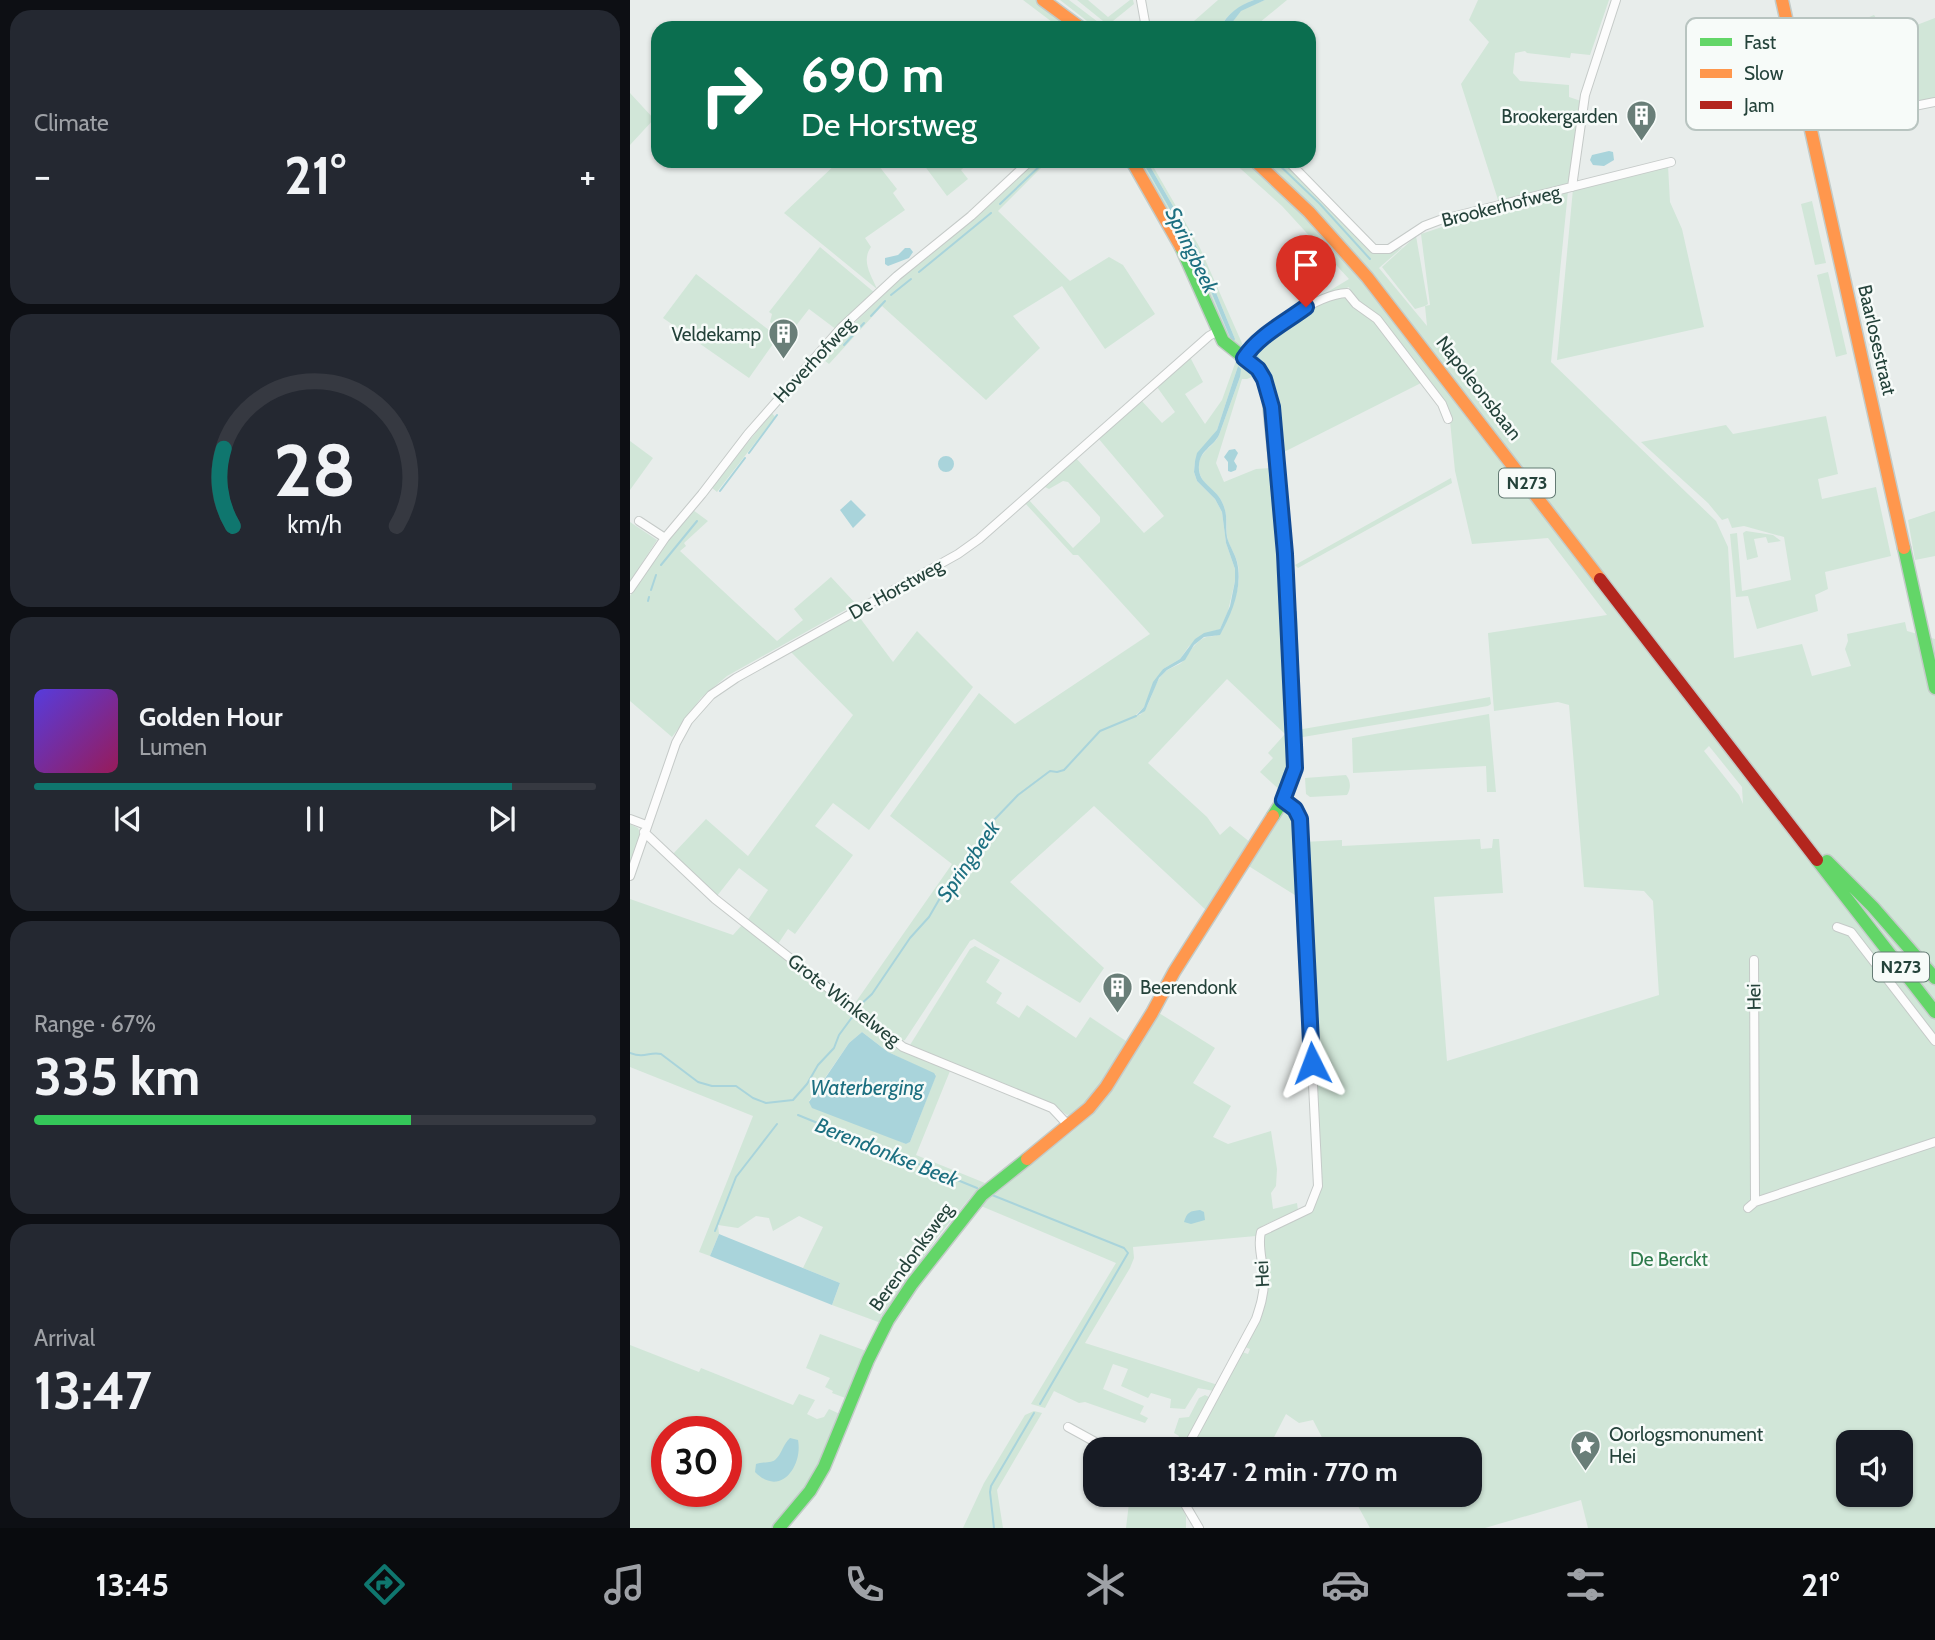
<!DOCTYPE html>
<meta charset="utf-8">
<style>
body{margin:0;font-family:Cabin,sans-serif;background:#242831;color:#f1f3f6;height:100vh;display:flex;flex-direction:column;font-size:26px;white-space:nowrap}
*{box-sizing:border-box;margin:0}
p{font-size:23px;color:#9ea1a6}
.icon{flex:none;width:38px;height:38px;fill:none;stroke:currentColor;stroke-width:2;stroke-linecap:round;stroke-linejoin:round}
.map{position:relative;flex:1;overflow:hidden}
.drawer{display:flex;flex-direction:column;gap:10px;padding:10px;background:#0d0f14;width:630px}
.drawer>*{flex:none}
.banner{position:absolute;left:21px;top:21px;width:665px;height:147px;border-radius:21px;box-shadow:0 2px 5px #0004;background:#0b6e4f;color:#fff;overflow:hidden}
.fabs{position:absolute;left:1206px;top:1430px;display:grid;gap:14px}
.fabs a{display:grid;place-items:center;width:77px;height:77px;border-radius:14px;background:#171b24;box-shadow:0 2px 5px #0004;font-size:35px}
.speed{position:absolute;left:21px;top:1416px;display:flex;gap:14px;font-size:35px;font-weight:700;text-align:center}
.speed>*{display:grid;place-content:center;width:91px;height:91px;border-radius:50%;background:#171b24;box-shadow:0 2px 5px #0004;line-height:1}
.speed .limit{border:10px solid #d22;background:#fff;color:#111}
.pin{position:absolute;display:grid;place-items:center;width:60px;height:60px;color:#fff;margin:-72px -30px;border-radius:50% 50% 50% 0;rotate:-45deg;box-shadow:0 0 7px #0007}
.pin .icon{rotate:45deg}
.me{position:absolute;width:77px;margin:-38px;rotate:357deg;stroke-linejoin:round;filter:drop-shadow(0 0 5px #0008)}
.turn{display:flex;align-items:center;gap:24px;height:147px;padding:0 35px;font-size:32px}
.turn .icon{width:91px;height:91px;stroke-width:2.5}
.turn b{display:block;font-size:49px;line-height:60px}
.big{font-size:52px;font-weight:700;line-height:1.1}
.drawer .card{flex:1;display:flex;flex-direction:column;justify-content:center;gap:10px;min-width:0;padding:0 24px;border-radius:21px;background:#242831}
.drawer .dial{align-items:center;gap:0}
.dial svg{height:182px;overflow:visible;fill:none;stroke:#363941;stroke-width:7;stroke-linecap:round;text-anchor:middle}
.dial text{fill:#f1f3f6;stroke:none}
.song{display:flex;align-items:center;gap:21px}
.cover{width:84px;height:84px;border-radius:10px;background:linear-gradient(135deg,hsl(250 70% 55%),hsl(330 70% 35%))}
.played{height:7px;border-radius:4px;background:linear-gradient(90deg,#0f766e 85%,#363941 85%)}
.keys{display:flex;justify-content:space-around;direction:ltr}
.heat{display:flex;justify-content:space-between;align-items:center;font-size:38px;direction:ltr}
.charge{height:10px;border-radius:5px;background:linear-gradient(90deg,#34c759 67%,#363941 0)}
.trip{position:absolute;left:453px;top:1437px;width:399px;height:70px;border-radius:21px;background:#171b24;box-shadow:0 2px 5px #0004;font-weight:700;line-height:70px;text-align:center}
.tab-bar{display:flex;height:112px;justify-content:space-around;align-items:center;background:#090b0e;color:#9ea1a6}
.tab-bar .icon{width:49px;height:49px}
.tab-bar .on{color:#0f766e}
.tab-bar b{font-size:32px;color:#f1f3f6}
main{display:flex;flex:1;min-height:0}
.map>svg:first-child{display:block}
.green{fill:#d1e6d8;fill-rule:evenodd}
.water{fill:#a9d4db}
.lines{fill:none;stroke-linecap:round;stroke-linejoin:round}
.stream{stroke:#a9d4db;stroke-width:2}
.street-casing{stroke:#c5cac8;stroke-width:10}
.fast-casing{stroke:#c3cbc8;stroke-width:15}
.slow-casing{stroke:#c3cbc8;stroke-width:15}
.jam-casing{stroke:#c3cbc8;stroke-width:15}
.street{stroke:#fcfcfc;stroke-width:8}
.fast{stroke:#63d668;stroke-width:12}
.slow{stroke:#ff974d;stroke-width:12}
.jam{stroke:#b3261e;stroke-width:12}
.route-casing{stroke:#114b97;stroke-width:18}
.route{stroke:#1a73e8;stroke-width:12}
.labels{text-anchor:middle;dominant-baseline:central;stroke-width:5;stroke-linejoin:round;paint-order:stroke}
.shield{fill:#f7fbf9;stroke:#637a73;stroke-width:2}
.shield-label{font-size:18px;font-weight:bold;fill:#24423a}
.poi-label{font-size:19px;fill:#24423a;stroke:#f7fbf9;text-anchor:end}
.street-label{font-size:19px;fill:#24423a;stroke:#f7fbf9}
.park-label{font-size:19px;fill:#2d7a4b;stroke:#f7fbf9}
.water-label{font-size:21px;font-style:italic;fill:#1c6f80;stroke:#f7fbf9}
.key{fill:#f7fbf9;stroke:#b8c4c0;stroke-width:2}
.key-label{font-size:19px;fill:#24423a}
</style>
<main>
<section class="drawer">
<div class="card"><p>Climate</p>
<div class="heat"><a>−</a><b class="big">21°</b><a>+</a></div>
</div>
<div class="card dial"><svg viewBox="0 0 100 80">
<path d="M14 69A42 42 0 1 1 86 69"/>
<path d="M14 69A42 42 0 0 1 10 35" stroke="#0f766e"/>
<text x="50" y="56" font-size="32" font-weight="700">28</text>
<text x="50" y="72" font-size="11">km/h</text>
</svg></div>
<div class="card">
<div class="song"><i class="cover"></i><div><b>Golden Hour</b><p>Lumen</p></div></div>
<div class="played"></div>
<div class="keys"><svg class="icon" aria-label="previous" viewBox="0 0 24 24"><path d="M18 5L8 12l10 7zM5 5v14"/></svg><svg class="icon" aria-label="pause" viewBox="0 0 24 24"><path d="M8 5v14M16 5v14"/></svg><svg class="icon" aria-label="next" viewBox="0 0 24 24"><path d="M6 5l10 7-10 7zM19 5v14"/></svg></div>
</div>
<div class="card"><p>Range · 67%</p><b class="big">335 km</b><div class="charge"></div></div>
<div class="card"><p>Arrival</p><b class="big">13:47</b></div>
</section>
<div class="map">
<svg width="1305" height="1528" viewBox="0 0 1305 1528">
<rect width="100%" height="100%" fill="#e8edeb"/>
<path class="green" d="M393,0h15l38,28h-16z
M430,0h9l37,28h-10z
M447,0h11l20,17 22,-17h3l1,4 -26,21z
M588,0h36c-15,6 -27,14 -34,28h-34z
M635,0h22l-34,28h-25l13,-18z
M848,0h131l-19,55 -19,-2 -1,5 -43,-5 -2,-2 -10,2 -2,20 7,8 49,4v12l12,4 -11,80 -5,5 -66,17 -38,-119 28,-42 -20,-22z
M1244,15l14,21 47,-18v80l-20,4 -12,-23 -72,16 -3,-12 15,-4 -18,-43z
M0,93l24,26 -24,26z
M209,161h36l22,28 -4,4 12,17 -40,28 6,9c-10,14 0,28 6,42l-93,-76z
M291,161h50l-10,9 7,9 -21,17z
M406,161h12l-50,50 72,70 39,-24 14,8 32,49 -50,35 -43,-63 -49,30 27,32 -54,52 -104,-94 -53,58 -9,-7 68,-67z
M506,161h6l53,92 36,87 4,-1 -36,-88 -52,-90h3l50,87 45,102 -4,2 -15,-12z
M602,161h14l41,36 78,85 375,483 -1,-14 -369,-475 -59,-65 -51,-50h24l81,85 18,8 20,-7 -24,21 48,58 -2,-20 -10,3 -33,-42 34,-31 12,68 -3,2 5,-1 -9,-71 57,-19 90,-24 -17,171 165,159 12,26 6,111 68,-14 10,32 39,-10 -6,-17 3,-8 -1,-7 58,-12 2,9 28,8v889h-347l-7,-28 -96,28h-115l-18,-33 118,-1v-45h-142l-15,-29 -14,3 -13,-9 -18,35 -24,-10 -5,10h-31l-15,-6 49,-91 6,2 2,-5 -5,-2c10,-20 23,-40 23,-63 0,-17 -9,-34 -6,-50l45,-23 7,-18v-80l-11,-271 39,-2v6l138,-7 1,10 11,-1 1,-9h6l4,54 -69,4 13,164 212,-66 -6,-94 -9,-10 -60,-4 -15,-182 -11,-3 -64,9 -6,-78 119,-18 -59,-77 -76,6 -17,-73 -6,-60 -71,-93 -21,-15 -6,-8 -2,-8 -43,18 43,-26 -67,-73zM1079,746l33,41 1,17 -4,-9 -35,-44zM1218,1442h52v52h-52z
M1038,166l2,36 12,27 22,98 -147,33 16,-171z
M1182,201l14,62 -11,2 -14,-61z
M190,247l55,46 -38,37 -28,-21 -21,27 -18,-14 2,-8 -3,-2z
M1198,272l19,82 -11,3 -19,-82z
M66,274l82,63 -29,41 -86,-60z
M715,295l31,25 47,62 -143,72 -5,-53 -6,-25 -15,-25 53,-43z
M560,357l13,25 -18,12 20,30 17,-24 15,-42 20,17 -10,4h-5l-26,84 8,19 32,-13 14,-1 20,289 -1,17 -6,19 -23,-21 13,-14 -5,-5 17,-19 -58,-55 -79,84 59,54 13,18 10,-9 21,17 -44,68 -113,-105 -84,76 94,86 -24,35 -106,-64 -4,2 -65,99 -3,1 -49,-35 99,-142 -62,-48 89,-123 36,31 135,-90 -72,-79h-5l-49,-53 4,-3 45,49 27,-26v-5l-32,-35 -5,-1 -14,8 -6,-3 32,-29 69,76 20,-17 -66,-78 43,-38 21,23 13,-11 -18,-25zM608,366l2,11 -21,58c-6,13 -23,18 -20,35 2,15 15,18 22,30 7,13 5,22 6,36 1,8 7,16 10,25 6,22 -3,42 -12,62 -2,4 -1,6 -4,9 -5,6 -13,3 -19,7 -10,6 -13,16 -21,24 -6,4 -13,5 -18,11 -12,12 -10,30 -23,41h-4l8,-8 19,-38 17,-10 9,-13 22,-14 9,-3 8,-18 7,-30v-12l-9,-26 -4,-31 -7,-13 -18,-18 -3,-9 1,-11 22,-31z
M142,413l3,4 -58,75 -6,-5z
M1196,416l12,58 -20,5 4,20 54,-12 15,69 -66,16 3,17 -13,6 3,16 -61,18 -9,-33 -12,1 -6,-63 7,-1 5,58 49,-11 -7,-43 -40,-11 -12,2 -4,-10 -6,2 -14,-17 -67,-61 85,-17 7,9z
M0,441l23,17 -23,32z
M821,478l1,5 -154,85 -3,-3z
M63,510l15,11 -24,22 2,3 -6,5 97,90 26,-21 -9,-11 37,-32 25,27 -129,72 -26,22 -29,39 -42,-36v-105l24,-40z
M1305,511v45l-20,4 -7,-40z
M0,522l27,18 -27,42z
M1116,531l27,4 8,6 -13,2 -2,-6 -12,2 4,18 -11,3 -4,-27z
M227,614l36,48 24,-31 56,56 -104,143 -36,-27 -18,23 38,29 -58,79 -7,-5 -10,15 -31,-23 21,-31 -29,-22 -22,28 -44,-42 33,-35 42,37 105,-141 -64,-65z
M860,697l1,7 -3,2 -191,32v-8z
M859,714l7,78h-9l-1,-26 -133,7 -1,-35z
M716,775c5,6 5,14 1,20l-37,2 -4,-3 -1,-16z
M655,810l7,4 2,4 4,79 -51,-32 31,-49z
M0,824l8,4 2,5 -10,36z
M0,899l103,36 9,-10 155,122 53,24 -34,84 69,28 -12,11 -33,40 -59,82v7l-49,-18 8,-22 -37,-15 20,-41 -24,-11 -26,15 -4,-13 -13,-2 -18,12 -20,-3 1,9 -9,22 -11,-4 54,-136 -123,-49zM232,1032l26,20 48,23 -26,67 -4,2 -97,-43 40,-58z
M345,946l25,14 -14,22 16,11 -6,10 23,15 8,-13 49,33 14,-21 36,24 2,4c-13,18 -38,67 -61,70l-14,-10 -139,-56 -4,-4 60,-96z
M529,1013l56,35 -22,35 38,23 -18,31 15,7 43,-13 6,38 -1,17 -5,7 2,16 24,-6 1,7 -36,16 -6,10 -123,11 1,11 -4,10 -45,75 133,42 -4,6 -16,-3 -13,21 -15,-1 1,-9 -20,-6 -3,5 -27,-12 7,-17 -15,-5 -10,25 41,17 -4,8 8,4 -3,5 -60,-21 -6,1 -25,-12 -9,17 -14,-4 85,-141 -135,-57c32,-38 78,-58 113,-94 23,-23 47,-70 65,-99z
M190,1334l49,18 -21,47 -16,-6 1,-2 -8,-4 5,-9 -24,-10z
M0,1345l69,27 2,-4 92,37 6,-11 16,6 -8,14 10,5 7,-2 5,-8 13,6 -32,69 -36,44h-144zM37,1432h59v59h-59z
M575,1395l6,3 -28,51 -9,-1 5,-12 -5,-3 5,-15 10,-1 10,-19z
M404,1411l8,2 -45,77 6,38h-40l21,-45 41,-68z
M500,1495h46l10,21v12h-60z"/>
<path class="water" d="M624,0h11l-24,11 -13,17h-8c8,-15 18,-22 34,-28z
M979,151l4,1 1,8 -10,6 -11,-1 -3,-5 2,-5z
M512,161h5l52,90 36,88 -1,2 -3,-1 -36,-87z
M275,248h5l3,4 -4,6 -21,8 -3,-2v-6l13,-3z
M608,366l3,3 -1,8 -21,58c-6,12 -19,15 -20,30 -2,18 15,22 22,35 8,15 4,22 6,37 2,8 8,17 10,25 6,25 -5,51 -17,73l-16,2 -10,8 -9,15 -18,10 -8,8 -14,33 -10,6 9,-10 9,-25 10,-13 17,-10 15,-20 9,-6 16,-4 10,-23 5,-25v-12l-9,-26 -4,-31 -7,-13 -18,-18 -3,-9 1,-11 2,-8 20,-23z
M605,449l3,4 -4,8 3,5 -1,4 -5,2 -3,-1v-9l-4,-5 5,-7z
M308 464a8 8 0 1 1 16 0a8 8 0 1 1-16 0Z
M221,500l15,15 -13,13 -13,-18z
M232,1032l26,20 46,21 2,3 -26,66 -4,2 -94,-36 -3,-6 40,-59z
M570,1210l4,2 1,8 -14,4 -7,-2c3,-10 6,-11 16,-12z
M89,1234l121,49 -8,22 -122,-49z
M160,1438l8,2c5,26 -18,58 -43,32l1,-8c6,-2 15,-1 19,-4 7,-6 8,-16 15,-22z"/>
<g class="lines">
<path class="stream" d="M645,161l45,43 50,55
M370,204l45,-43
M289,272l72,-59
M261,295l20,-16
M241,316l14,-15
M214,345l20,-22
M625,352l18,33 5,33
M650,428l3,32
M119,453l28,-38
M654,474l9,87
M90,491l25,-33
M31,565l36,-44
M21,590l5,-15
M18,601l1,-4
M666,612l2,52
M668,674l2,56
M670,748l1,15
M229,1006l13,-12 38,-56 19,-21 18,-31 26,-31 8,-17 13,-18 24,-25 32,-24 7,1 7,-2 36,-39 36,-15
M0,1053c16,6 19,-2 31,1l37,28 14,4h24l17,12 13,5 27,-3 14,-16 11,-19 16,-17 5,-13 14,-19
M168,1115l179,73
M362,1195l132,53 4,5 -88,151
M85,1231l21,-54 41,-53
M364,1528l-4,-36 1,-6 43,-73"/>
<defs>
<path id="street" d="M511,0l5,28
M1180,127l125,-25
M658,161l86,88h15l35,-23 16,-6 231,-58
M942,187l13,-92 31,-95
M614,357c16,-24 74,-63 103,-64l9,11 21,15 65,85 6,15
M9,521l26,17
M0,589l35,-51 37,-44 46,-60 93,-106 56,-52 74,-60 59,-55
M0,819l16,6
M14,832l71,67 188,148 149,61 16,17
M0,876l46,-133 12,-22 23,-26 25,-17 222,-124 21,-15 230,-203 9,-5
M1207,927l14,5 84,109
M1124,960l1,242
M1118,1208l7,-6 180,-60
M438,1427l40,22
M556,1449l70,-130c4,-12 8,-24 8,-38 0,-16 -7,-34 -3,-49l48,-23 9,-23 -18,-367 -5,-10 -12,-9
M549,1494l20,34"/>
<path id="fast" d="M551,247l42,94 35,28 10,23 17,162 10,214 -12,32 -10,16
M1274,548l31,140
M1187,860l118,152
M1197,861l46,46 62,71
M149,1528l31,-37 14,-24 44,-107 20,-40 24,-36 70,-89 45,-36"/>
<path id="slow" d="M413,0l38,28
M1152,0l122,548
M502,161l49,86
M625,161l54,51 58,65 233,302
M397,1159l62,-51 17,-21 46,-74 22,-41 99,-156"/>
<path id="jam" d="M970,579l217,281"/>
</defs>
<use href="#street" class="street-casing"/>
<use href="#fast" class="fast-casing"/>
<use href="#slow" class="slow-casing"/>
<use href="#jam" class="jam-casing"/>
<use href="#street" class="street"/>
<use href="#fast" class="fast"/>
<use href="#slow" class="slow"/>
<use href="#jam" class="jam"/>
</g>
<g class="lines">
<defs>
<path id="route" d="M676,307c-20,15 -48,29 -62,51l14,11 6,10 8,28 13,147 9,191 1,23 -12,32 12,9 5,10 12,244"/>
</defs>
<use href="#route" class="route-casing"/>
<use href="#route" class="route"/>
</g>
<defs>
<symbol id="building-pin" viewBox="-11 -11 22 30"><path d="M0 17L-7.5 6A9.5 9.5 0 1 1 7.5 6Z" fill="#697e78" stroke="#f7fbf9"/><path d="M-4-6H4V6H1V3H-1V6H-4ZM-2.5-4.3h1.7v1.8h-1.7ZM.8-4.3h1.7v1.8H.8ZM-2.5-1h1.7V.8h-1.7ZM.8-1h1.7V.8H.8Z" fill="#fff"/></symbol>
<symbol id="sight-pin" viewBox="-11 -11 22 30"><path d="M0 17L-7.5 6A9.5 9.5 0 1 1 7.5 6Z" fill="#697e78" stroke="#f7fbf9"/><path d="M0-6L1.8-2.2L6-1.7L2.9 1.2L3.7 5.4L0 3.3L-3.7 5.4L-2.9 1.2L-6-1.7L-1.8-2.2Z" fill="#fff"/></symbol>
</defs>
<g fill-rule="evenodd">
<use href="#building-pin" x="994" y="98" width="35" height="47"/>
<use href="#building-pin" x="136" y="316" width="35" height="47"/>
<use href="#building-pin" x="470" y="970" width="35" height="47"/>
<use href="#sight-pin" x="938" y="1428" width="35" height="47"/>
</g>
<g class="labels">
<g class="shield">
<rect x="869" y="468.5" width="56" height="29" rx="5"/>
<rect x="1243" y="952.5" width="56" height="29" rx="5"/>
</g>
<g class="shield-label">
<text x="897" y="483">N273</text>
<text x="1271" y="967">N273</text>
</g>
<g class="poi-label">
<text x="988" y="116">Brookergarden</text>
<text x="131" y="334">Veldekamp</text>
<text x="510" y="987" text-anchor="start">Beerendonk</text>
<text x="979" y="1434" text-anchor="start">Oorlogsmonument<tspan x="979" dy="22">Hei</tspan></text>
</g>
<g class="street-label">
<text transform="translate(871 206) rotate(-14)">Brookerhofweg</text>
<text transform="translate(1247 340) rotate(77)">Baarlosestraat</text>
<text transform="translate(184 360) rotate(-47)">Hoverhofweg</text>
<text transform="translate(849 388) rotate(52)">Napoleonsbaan</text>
<text transform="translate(266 589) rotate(-29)">De Horstweg</text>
<text transform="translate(1124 997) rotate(-91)">Hei</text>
<text transform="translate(214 1000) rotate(38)">Grote Winkelweg</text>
<text transform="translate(281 1257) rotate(-54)">Berendonksweg</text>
<text transform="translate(632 1274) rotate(-93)">Hei</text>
</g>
<g class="park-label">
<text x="1039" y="1259">De Berckt</text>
</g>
<g class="water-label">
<text transform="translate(562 250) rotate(64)">Springbeek</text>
<text transform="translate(338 861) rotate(-55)">Springbeek</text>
<text x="237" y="1087">Waterberging</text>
<text transform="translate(257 1152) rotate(22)">Berendonkse Beek</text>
</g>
</g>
<rect x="1056" y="18" width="232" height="112" rx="10" class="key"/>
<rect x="1070" y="38" width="32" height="8" fill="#63d668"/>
<rect x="1070" y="69" width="32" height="9" fill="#ff974d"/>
<rect x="1070" y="101" width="32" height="8" fill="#b3261e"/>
<g class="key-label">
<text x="1114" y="49">Fast</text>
<text x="1114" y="80">Slow</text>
<text x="1114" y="112">Jam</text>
</g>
</svg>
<div class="fabs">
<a><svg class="icon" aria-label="sound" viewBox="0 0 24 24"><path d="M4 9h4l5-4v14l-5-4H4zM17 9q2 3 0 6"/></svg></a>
</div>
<div class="speed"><div class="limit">30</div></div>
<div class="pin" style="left:676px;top:307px;background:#d93025"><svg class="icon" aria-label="arrive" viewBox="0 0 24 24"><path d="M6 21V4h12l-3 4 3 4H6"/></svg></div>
<svg class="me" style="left:682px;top:1063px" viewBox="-20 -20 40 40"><path d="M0-17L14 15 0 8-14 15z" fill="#1a73e8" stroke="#fff" stroke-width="4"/></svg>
<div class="trip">13:47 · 2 min · 770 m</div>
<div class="banner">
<div class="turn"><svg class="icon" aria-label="right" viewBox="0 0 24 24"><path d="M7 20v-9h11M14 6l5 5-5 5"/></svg><div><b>690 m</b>De Horstweg</div></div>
</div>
</div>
</main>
<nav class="tab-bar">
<b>13:45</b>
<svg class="icon on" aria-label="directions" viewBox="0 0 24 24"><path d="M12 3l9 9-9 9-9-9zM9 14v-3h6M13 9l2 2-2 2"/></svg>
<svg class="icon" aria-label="music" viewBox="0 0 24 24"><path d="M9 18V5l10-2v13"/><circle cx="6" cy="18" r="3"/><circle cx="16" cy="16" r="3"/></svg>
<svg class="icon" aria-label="phone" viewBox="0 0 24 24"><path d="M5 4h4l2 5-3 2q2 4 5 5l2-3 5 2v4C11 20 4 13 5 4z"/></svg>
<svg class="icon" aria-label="climate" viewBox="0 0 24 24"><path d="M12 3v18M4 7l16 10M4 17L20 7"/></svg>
<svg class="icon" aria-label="car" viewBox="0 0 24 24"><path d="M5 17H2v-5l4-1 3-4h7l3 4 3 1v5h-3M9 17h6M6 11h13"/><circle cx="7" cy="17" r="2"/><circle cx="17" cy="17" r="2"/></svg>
<svg class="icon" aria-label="filters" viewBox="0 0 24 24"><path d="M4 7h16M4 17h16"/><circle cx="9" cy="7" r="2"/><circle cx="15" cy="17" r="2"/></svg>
<b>21°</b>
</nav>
